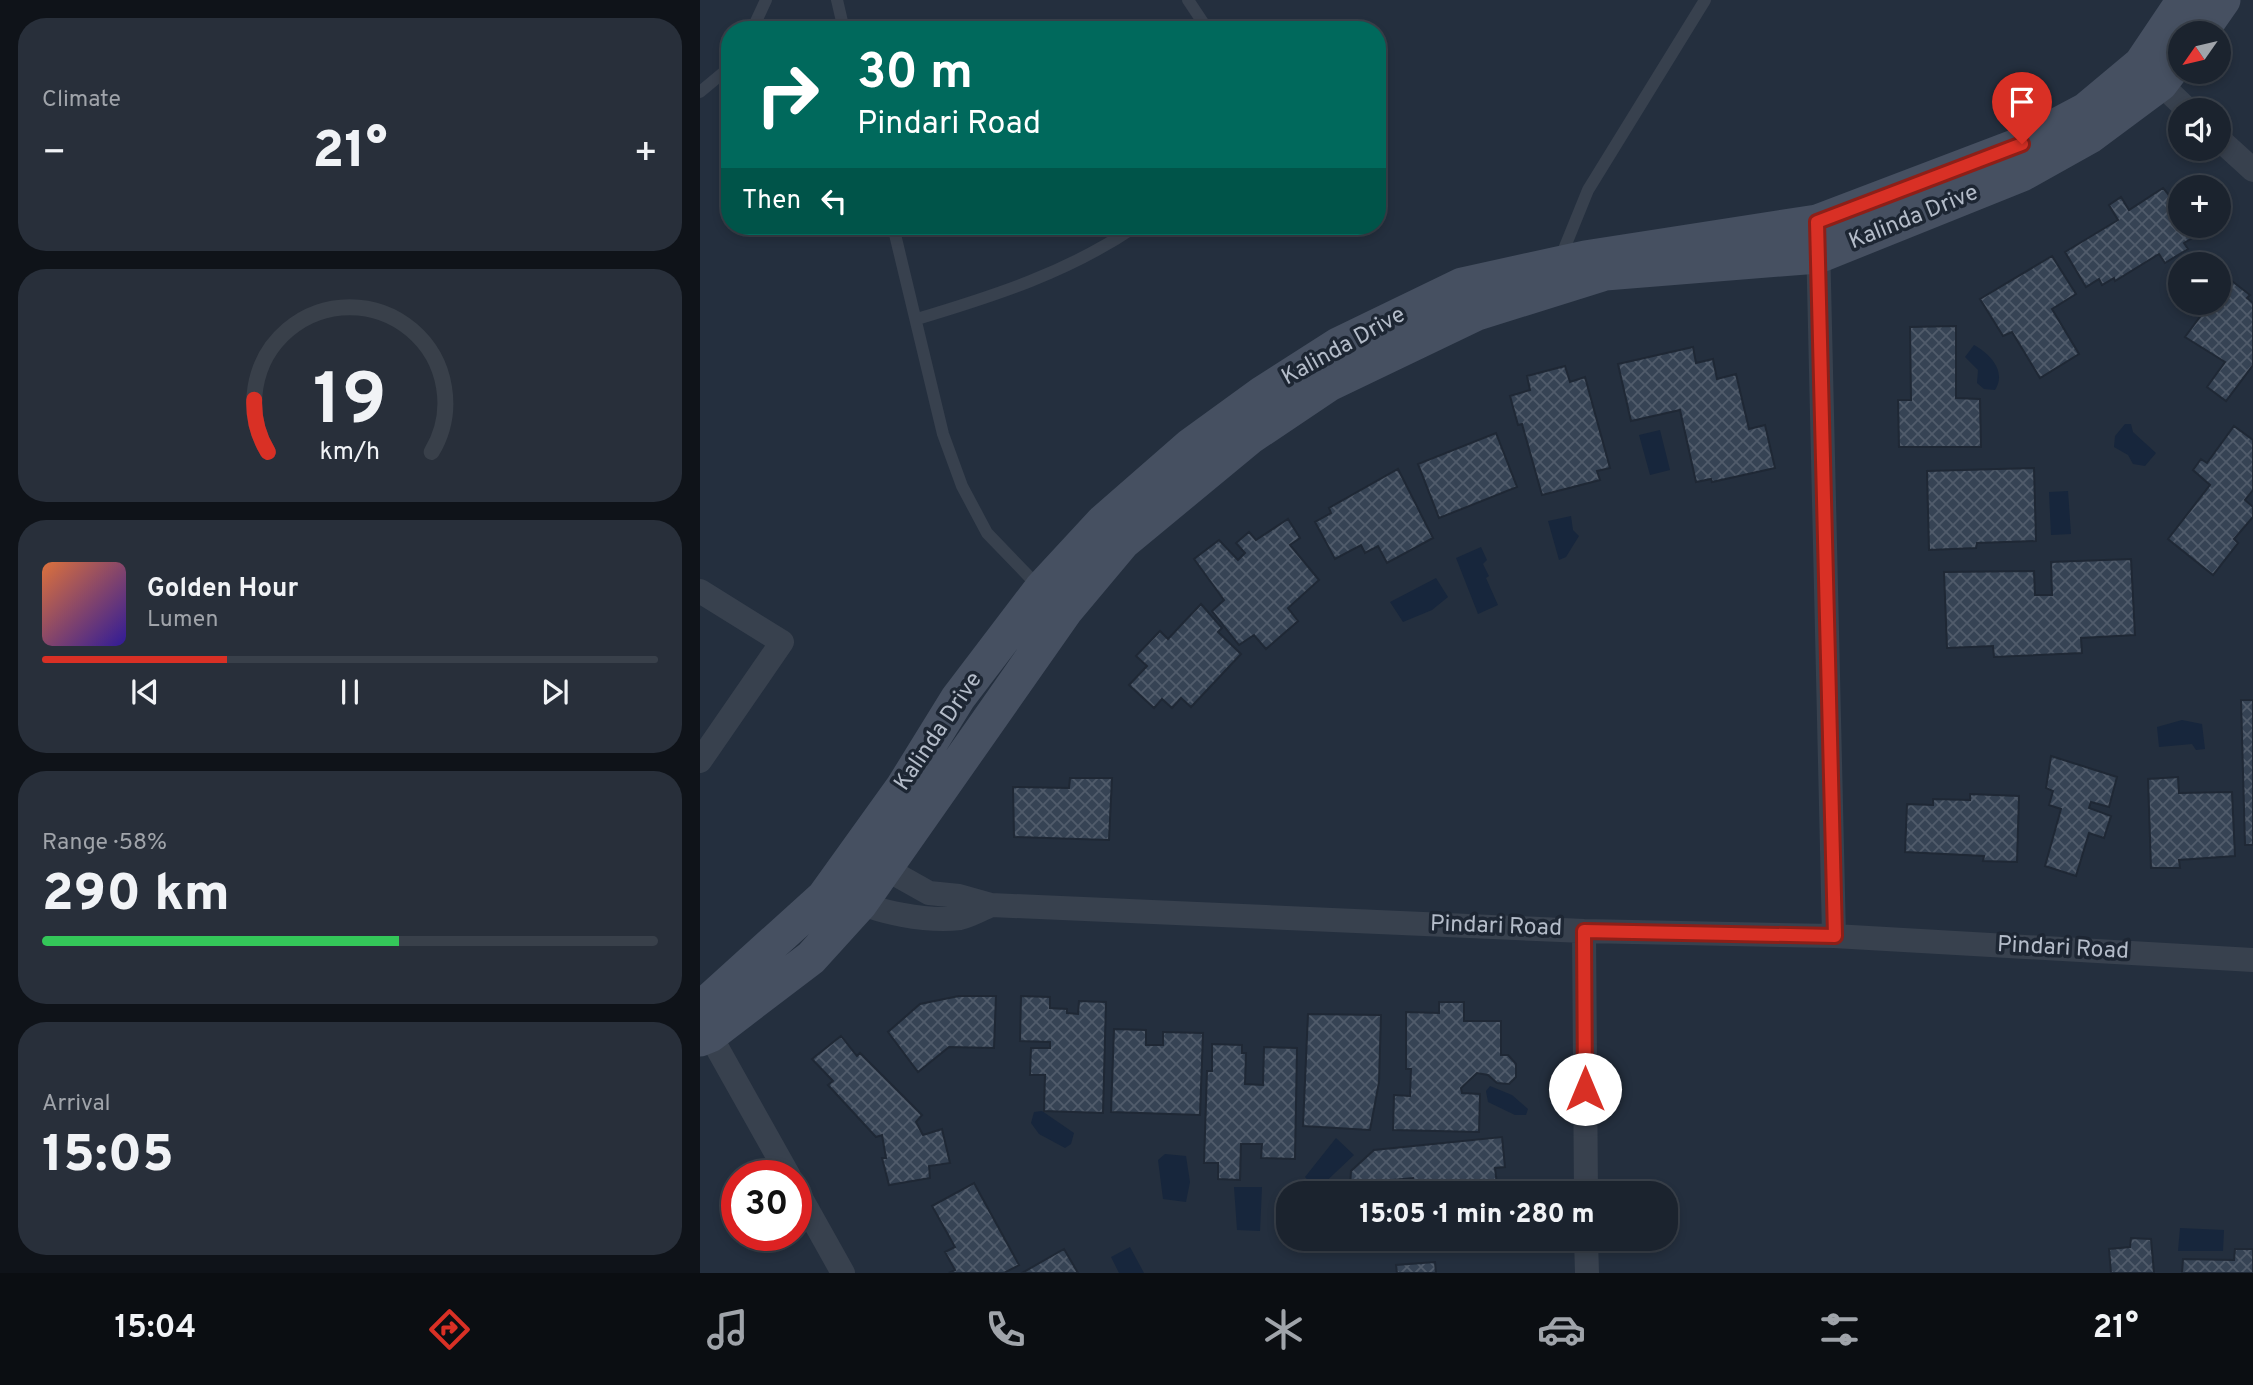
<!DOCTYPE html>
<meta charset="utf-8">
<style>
body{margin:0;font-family:Overpass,sans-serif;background:#282f3a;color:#f1f3f6;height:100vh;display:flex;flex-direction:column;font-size:26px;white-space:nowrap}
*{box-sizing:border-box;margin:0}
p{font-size:23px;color:#a0a4aa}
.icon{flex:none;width:38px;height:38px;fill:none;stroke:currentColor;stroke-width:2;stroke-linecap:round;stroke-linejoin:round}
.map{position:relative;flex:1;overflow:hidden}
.side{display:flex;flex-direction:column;gap:18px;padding:18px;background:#0f1319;width:700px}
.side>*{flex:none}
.hud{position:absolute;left:21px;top:21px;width:665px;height:214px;border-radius:28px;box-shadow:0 4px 10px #0003,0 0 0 2px #39404a;background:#00695c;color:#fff;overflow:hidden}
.needle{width:46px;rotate:236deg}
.controls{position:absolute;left:1468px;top:21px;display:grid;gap:14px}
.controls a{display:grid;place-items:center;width:63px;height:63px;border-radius:50%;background:#1b232e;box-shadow:0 4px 10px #0003,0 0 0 2px #39404a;font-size:35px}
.speed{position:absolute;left:21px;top:1160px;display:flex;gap:14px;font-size:35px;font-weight:700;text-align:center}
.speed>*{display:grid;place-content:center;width:91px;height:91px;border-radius:50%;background:#1b232e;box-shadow:0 4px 10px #0003,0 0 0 2px #39404a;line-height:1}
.speed .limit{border:10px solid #d22;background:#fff;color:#111}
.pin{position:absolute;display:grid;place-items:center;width:60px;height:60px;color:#fff;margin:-72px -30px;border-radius:50% 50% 50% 0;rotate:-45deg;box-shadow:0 0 7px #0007}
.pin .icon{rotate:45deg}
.me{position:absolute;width:77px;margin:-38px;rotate:0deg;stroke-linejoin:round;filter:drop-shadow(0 0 5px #0008)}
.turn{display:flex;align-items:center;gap:24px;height:147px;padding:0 21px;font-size:32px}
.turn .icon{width:91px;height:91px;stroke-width:2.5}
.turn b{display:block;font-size:49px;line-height:60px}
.then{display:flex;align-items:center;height:66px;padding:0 21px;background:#0003;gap:14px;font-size:26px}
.big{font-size:52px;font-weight:800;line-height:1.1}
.side .card{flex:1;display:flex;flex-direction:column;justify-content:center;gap:10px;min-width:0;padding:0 24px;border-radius:28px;background:#282f3a}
.side .dial{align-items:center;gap:0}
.dial svg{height:182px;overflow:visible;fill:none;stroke:#39404a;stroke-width:7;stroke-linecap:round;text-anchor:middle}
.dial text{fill:#f1f3f6;stroke:none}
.song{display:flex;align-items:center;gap:21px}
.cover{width:84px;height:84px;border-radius:10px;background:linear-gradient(135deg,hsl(20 70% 55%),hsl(250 70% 35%))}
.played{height:7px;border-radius:4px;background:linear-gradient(90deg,#d93025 30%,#39404a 30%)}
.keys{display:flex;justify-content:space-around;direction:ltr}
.heat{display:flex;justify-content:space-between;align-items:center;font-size:38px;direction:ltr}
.charge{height:10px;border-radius:5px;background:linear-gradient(90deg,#34c759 58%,#39404a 0)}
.trip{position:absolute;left:576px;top:1181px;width:402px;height:70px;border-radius:28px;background:#1b232e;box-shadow:0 4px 10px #0003,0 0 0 2px #39404a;font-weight:800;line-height:70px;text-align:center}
.tab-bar{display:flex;height:112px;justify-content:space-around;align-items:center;background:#0b0e12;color:#a0a4aa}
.tab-bar .icon{width:49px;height:49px}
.tab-bar .selected{color:#d93025}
.tab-bar b{font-size:32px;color:#f1f3f6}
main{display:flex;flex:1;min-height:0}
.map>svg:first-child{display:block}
.water{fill:#17263c}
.building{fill:url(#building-cross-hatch);stroke:#1f2835;stroke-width:2}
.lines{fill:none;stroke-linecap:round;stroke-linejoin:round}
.lane{stroke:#38414e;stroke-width:12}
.street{stroke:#38414e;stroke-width:24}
.secondary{stroke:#465061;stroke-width:35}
.route-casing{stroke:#8d1f18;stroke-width:18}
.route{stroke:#d93025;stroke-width:12}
.labels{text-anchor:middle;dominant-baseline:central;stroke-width:7;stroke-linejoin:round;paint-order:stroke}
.street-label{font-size:23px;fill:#b4bcc9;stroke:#1d2633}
</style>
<main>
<section class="side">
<div class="card"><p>Climate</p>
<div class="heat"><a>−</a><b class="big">21°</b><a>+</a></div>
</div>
<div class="card dial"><svg viewBox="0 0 100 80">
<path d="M14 69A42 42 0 1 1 86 69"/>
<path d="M14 69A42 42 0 0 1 8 46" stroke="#d93025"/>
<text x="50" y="56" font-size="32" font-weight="700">19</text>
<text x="50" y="72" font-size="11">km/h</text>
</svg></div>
<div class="card">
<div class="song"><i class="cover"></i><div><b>Golden Hour</b><p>Lumen</p></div></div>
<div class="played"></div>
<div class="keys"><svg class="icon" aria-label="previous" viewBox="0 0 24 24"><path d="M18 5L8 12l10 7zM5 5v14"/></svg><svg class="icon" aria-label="pause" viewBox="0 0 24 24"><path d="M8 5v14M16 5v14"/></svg><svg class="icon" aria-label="next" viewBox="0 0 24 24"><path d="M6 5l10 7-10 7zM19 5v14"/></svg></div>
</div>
<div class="card"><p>Range · 58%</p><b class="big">290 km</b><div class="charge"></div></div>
<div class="card"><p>Arrival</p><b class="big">15:05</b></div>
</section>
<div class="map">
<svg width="1553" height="1273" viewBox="0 0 1553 1273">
<defs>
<pattern id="building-cross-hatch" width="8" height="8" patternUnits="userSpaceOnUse" patternTransform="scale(1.75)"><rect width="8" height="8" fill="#364354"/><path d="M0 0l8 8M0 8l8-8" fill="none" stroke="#515c6b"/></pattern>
</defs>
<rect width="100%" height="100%" fill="#242f3e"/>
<path class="water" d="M1274,345c16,9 33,26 21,45l-11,-1 -7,-6 1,-13 -13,-13z
M1425,424h6l2,8 23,21 -11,13 -12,-2 -5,-9 -14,-8 1,-11z
M960,430l10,40 -20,5 -11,-40z
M1368,491l3,43 -20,1 -2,-43z
M871,516l2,14 6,6 -13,21 -7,3 -11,-39z
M781,547l6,13 -4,4 6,12 -3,2 12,27 -20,9 -22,-56z
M736,578l12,19 -16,13 -29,12 -13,-20z
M1482,720l20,4 3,25 -9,1 -4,-6 -33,3 -2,-20z
M790,1086l22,9 16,14 -2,6h-11l-27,-13 -2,-11z
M342,1111l32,22 -3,11 -6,4 -26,-14 -8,-11 3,-11z
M636,1138l18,17 -37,35 -12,-13z
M465,1154l21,2 4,26 -4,20 -23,-3 -5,-39z
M534,1187h28l-2,44 -23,-1z
M1480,1228l44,2 -1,21h-45z
M430,1247l14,26h-25l-8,-16z"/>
<path class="building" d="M1463,188l14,17 3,-3v24h14l5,8 -15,9 4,6 -23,14 -6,-9 -44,27 -1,-3 -12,7 -3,-6 -13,8 -21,-35 53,-32 -9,-15 12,-8 8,13z
M1352,256l24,38 -24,15 27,45 -39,24 -28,-46 -9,4 -23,-37z
M1519,271l31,24 -3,3 6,5v62l-27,36 -19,-14 18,-25 -40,-25 17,-23 -10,-8 2,-3h25z
M1256,326v72l24,1 1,48h-82l-1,-47h13l-1,-73z
M993,347l3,16 17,-4 4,20 19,-5 13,55 16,-4 10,43 -63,14 -1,-3 -15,3 -16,-72 -49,11 -13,-57z
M865,366l5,16 15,-5 25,91 -13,3 3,9 -58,15 -20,-71 -4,1 -8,-29 20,-6 -3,-14z
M1534,426l19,14v50l-8,10 8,7v10l-19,22 4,4 -25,32 -45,-36 42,-54 -17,-15 8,-11 6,4z
M796,433l21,54 -78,31 -21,-54z
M1334,468l2,73 -59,2 -1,5 -47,2 -2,-79z
M698,469l35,69 -46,25 -9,-17 -13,7 -4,-8 -26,14 -20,-37 16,-9 -2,-5z
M588,519l12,19 -10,7 29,35 -31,28 10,13 -32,28 -12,-14 -15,10 -27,-34 12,-11 -30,-41 25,-19 19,20 7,-7 -9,-10 13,-11 7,8z
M1431,559l4,76 -54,3 1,15 -88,4 -1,-11 -46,2 -3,-76 90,-1 1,24h17l-1,-33z
M501,604l21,24 -4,4 23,22 -50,53 -10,-9 -9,10 -10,-9 -8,9 -25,-23 18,-19 -11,-10 24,-25 8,8z
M1541,700h12v145h-8z
M1351,756l66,21 -8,30 -18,-5 -2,6 22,8 -7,22 -15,-5 -13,43 -31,-10 16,-57 -12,-4 4,-14 -7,-3z
M1478,777l1,16 53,-1 3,64 -56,4 1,8h-29l-3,-89z
M370,778h42l-3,62 -95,-3 -1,-50 56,1z
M1270,794l49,2 -2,66 -34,-1 1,-5 -79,-4 2,-48 26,1v-6l37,1z
M259,996h37l-2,52 -45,-1 -31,25 -30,-40 32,-28z
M321,996l29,1v11l17,1v4l11,1 1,-13 27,1 -3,111 -59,-2 1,-36h-15l1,-27h19v-6l-30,-1z
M739,1002h25v19h37v34h7l8,9v13l-7,7 -12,-1 -9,-8 -11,-2 -16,15 1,5 18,1 -1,38 -86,-2 1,-35 16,1 1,-27h-5v-57l33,1z
M608,1014l73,1 -2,67 -9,48 -67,-4z
M414,1029l32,1v15h17v-13l40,1 -3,82 -89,-3z
M141,1036l16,20 3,-3 62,62 -6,7 7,13 19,-6 8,34 -21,3 1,12 -41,7 -7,-27h4l-4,-23 -6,2 -48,-52 5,-4 -21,-22z
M512,1044l30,1v8h4l-1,31 18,1 1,-38 33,1 -2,111 -34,-1 1,-14h-21l-1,36 -22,-1v-16h-14l3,-92h5z
M802,1137l3,30 -10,1 3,26h-63l-1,-7 -20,2 -1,-11 -30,3 -12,12h-12l-9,-7 1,-15 23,-21z
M274,1183l45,82 -15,8h-55l6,-3 -10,-18 10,-5 -23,-41z
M1431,1238l20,1 3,34h-43l-2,-24 21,-2z
M696,1239h106l1,1 -106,11z
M364,1249l14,24h-56z
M1535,1249h18v24h-71l1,-14 51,1z
M735,1262l1,11h-39l-1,-8z"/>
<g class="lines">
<path class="lane" d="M137,0l7,30
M488,0l20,30
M52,30l14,-30
M0,92l30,-25
M193,226l50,208 19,52 25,47 52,54
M860,259l28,-69 117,-190
M217,319c77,-23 152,-47 219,-93"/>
<path class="street" d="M1449,73l39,37
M1519,139l34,31
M1118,240l16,696
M0,591l82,51 -82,119
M172,861l57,32 30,3 32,9 593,26 250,5 419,24
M147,896c28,17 82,26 113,22 10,-2 22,-9 31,-13
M884,931l2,263
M2,1021l87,155
M96,1189l47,84
M886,1239l1,34"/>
<path class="secondary" d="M1500,33l23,-33
M0,1009l124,-112 79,-110 55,-89 83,-109 62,-67 87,-76 73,-53 75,-48 124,-60 123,-27 232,-36 205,-78 64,-34 55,-46 43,-64
M0,1039l10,-4 101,-77 49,-54 206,-294 57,-68 127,-105 79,-53 148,-71 128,-40 213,-17 204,-82 68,-38 70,-52 20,-26"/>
</g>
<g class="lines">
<defs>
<path id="route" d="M885,1089l-1,-158 251,5 -18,-714 205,-78"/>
</defs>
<use href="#route" class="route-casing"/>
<use href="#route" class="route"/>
</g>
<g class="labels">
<g class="street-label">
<text transform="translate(1214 218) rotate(-22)">Kalinda Drive</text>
<text transform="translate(644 347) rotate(-29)">Kalinda Drive</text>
<text transform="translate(239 732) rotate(-56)">Kalinda Drive</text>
<text transform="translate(796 927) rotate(2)">Pindari Road</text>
<text transform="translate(1363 949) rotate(3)">Pindari Road</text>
</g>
</g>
</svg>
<div class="controls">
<a><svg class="needle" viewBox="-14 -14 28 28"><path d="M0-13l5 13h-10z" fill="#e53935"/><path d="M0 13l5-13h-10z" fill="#a0a4aa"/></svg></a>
<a><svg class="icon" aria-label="sound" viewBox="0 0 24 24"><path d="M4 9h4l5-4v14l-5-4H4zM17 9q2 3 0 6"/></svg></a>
<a>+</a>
<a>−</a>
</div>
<div class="speed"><div class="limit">30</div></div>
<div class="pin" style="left:1322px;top:144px;background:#d93025"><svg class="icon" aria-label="arrive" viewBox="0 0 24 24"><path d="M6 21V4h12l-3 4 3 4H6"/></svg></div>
<svg class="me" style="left:885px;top:1089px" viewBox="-20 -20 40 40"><circle r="19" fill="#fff"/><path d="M0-13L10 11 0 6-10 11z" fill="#d93025"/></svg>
<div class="trip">15:05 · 1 min · 280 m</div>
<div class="hud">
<div class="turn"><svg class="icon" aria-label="right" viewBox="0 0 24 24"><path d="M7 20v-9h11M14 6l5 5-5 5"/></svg><div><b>30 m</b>Pindari Road</div></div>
<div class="then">Then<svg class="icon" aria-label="left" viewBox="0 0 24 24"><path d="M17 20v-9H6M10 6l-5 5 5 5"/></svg></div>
</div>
</div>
</main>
<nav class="tab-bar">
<b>15:04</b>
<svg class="icon selected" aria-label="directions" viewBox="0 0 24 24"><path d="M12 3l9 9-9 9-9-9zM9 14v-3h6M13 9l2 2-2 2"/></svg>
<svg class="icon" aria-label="music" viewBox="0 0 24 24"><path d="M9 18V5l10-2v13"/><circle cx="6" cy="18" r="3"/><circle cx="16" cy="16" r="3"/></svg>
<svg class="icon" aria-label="phone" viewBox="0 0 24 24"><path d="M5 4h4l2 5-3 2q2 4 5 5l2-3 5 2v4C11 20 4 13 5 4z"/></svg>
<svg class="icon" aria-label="climate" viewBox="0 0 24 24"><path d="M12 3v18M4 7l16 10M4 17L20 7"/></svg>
<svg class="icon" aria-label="car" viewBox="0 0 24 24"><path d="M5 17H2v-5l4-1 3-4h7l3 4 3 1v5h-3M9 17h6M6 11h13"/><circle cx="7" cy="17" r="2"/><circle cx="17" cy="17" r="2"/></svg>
<svg class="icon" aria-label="filters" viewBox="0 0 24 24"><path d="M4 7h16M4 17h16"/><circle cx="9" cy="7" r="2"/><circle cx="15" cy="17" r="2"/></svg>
<b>21°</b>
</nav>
